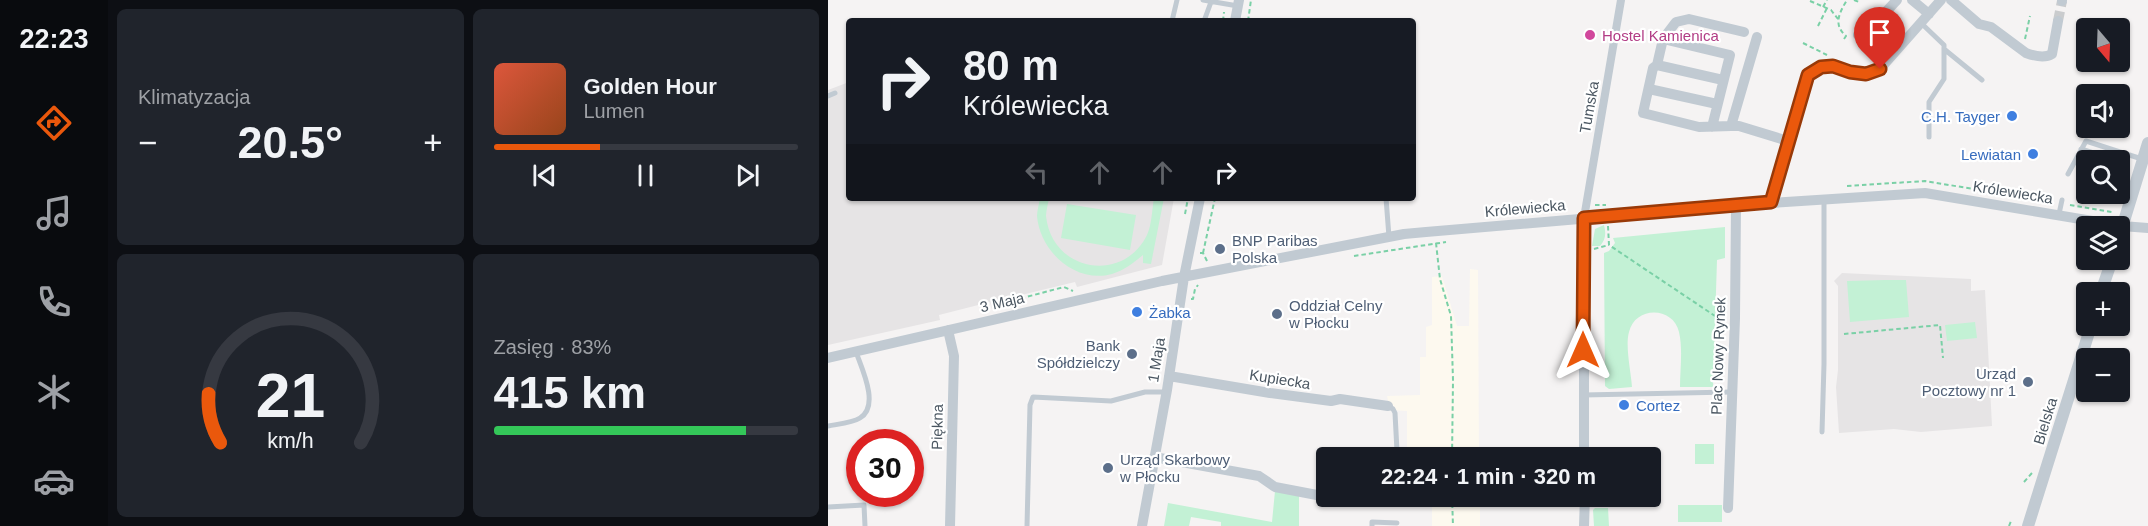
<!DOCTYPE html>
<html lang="pl">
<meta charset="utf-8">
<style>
body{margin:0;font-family:Helvetica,sans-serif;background:#20242c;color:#f1f3f6;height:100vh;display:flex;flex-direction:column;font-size:22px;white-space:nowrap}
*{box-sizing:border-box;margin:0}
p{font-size:20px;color:#9ea1a6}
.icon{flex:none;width:33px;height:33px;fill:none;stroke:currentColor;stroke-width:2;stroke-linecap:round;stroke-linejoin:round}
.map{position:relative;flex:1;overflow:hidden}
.panel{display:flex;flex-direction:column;gap:9px;padding:9px;background:#0d0f14;width:720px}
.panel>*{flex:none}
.banner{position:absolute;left:18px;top:18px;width:570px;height:183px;border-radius:6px;box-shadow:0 2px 4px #0004;background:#171b24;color:#f1f3f6;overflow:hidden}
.needle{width:39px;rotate:161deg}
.buttons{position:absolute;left:1248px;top:18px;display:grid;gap:12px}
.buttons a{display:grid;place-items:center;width:54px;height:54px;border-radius:6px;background:#171b24;box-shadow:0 2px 4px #0004;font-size:30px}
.speed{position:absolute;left:18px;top:429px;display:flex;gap:12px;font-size:30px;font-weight:700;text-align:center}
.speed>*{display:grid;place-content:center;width:78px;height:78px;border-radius:50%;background:#171b24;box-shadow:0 2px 4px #0004;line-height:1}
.speed .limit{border:9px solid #d22;background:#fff;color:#111}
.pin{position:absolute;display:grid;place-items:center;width:51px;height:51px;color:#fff;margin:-62px -26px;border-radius:50% 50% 50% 0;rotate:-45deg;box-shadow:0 0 6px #0007}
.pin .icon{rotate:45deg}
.me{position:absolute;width:66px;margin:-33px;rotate:0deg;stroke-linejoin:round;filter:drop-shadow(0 0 4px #0008)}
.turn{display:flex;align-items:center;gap:21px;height:126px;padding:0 18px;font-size:27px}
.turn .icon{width:78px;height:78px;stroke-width:2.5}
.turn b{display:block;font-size:42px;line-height:51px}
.lanes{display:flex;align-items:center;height:57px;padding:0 18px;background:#0003;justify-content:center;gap:30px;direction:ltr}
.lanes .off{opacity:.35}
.big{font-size:45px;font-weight:700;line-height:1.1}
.panel .card{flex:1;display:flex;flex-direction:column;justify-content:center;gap:9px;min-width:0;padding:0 21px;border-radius:9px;background:#20242c}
.panel .dial{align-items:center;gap:0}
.dial svg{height:156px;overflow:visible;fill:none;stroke:#363941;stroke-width:7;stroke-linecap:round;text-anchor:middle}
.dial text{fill:#f1f3f6;stroke:none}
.song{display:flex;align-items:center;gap:18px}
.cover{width:72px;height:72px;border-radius:9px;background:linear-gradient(135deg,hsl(10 70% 55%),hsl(20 70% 35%))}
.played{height:6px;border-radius:3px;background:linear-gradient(90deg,#ea580c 35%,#363941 35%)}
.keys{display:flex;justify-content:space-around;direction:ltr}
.heat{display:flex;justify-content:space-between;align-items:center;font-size:33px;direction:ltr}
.charge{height:9px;border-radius:4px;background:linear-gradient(90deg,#34c759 83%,#363941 0)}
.panel .tiles{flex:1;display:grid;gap:9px;grid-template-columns:repeat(2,1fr)}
.trip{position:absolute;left:488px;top:447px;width:345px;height:60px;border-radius:6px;background:#171b24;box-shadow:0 2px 4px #0004;font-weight:700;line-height:60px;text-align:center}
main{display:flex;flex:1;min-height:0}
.tab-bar{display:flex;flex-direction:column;width:108px;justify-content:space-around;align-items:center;background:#090b0e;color:#9ea1a6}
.tab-bar .icon{width:42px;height:42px}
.tab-bar .selected{color:#ea580c}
.tab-bar b{font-size:27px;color:#f1f3f6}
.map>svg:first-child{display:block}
.commercial{fill:#fdf9ef}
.education{fill:#e6e4e5}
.green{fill:#c3f1d5}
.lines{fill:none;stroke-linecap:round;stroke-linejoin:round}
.minor-tunnel{stroke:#caccce;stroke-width:10;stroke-dasharray:10 5;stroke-linecap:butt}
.path{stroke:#7ad0a6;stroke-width:2;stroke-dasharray:4.5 3;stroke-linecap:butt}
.service{stroke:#c1cad2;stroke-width:5}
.pedestrian{stroke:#c1cad2;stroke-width:8}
.minor{stroke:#c1cad2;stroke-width:10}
.tertiary{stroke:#c1cad2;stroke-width:12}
.route-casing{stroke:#983908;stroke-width:15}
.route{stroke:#ea580c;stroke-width:10}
.hotel-dot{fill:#d1479c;stroke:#fff;stroke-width:2}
.shop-dot{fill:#3f7fe0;stroke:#fff;stroke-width:2}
.service-dot{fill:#5c6f8a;stroke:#fff;stroke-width:2}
.labels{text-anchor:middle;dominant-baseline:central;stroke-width:4.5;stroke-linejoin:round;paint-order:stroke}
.hotel-label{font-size:15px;fill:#b23c85;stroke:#fff;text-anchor:start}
.street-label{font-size:15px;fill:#4a5661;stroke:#fff}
.shop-label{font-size:15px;fill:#366cbe;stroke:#fff;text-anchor:end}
.service-label{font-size:15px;fill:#4e5e75;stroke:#fff;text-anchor:start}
</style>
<main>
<nav class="tab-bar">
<b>22:23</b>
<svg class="icon selected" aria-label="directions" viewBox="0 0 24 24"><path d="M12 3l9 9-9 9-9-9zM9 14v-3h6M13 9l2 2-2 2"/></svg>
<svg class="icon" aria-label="music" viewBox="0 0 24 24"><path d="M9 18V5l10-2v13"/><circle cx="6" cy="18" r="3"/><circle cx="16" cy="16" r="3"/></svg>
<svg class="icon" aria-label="phone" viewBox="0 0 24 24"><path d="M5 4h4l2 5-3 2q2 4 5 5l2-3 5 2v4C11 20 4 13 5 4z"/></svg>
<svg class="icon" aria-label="climate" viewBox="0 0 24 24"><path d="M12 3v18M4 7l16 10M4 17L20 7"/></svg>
<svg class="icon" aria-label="car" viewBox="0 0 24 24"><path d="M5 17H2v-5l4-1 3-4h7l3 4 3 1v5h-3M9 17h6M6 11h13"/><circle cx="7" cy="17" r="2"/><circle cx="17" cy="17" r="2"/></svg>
</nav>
<section class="panel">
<div class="tiles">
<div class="card"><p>Klimatyzacja</p>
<div class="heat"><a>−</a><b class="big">20.5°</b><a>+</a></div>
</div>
<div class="card">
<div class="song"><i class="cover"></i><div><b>Golden Hour</b><p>Lumen</p></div></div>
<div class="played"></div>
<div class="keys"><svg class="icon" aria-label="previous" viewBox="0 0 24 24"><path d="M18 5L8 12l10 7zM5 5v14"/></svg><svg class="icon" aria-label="pause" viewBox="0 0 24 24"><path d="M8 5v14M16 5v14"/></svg><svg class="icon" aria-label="next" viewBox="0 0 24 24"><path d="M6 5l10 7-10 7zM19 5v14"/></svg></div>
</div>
<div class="card dial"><svg viewBox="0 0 100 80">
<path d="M14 69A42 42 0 1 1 86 69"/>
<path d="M14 69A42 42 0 0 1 8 44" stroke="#ea580c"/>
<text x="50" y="56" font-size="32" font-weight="700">21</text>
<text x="50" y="72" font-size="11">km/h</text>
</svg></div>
<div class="card"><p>Zasięg · 83%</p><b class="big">415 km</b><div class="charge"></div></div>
</div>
</section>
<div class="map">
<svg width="1320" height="526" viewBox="0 0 1320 526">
<rect width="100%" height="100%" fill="#f5f3f3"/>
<path class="commercial" d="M642,269l8,1 1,187 -72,-1v-45l-17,-1 -3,-14 33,-1v-38h6v-30l6,-2v-48l10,-1 15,50h12z
M604,497h48v29h-48z"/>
<path class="education" d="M21,82v116h325l-12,67 -85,22 -2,-5 -70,17 1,7 -14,3 -2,-7 -51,13 1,5 -112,25v-255z
M1014,273l129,6v12l14,-1 7,136 -71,6 -27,-3 -55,4 -3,-46 2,-17v-84l-4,-5z"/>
<path class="green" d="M212,198h9c-1,6 -3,13 -3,18 6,56 77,68 101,19 5,-11 5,-26 7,-37h10l-13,66 -8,-1v-8c-10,8 -18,15 -31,19 -36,10 -72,-22 -75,-58 0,-5 2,-12 3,-18z
M239,204l69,11 -6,35 -69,-12z
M776,225c2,8 2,14 -4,21h-8l3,-17z
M897,227v31l-8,2 -4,127h-33c0,-17 3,-38 -1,-55 -6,-26 -44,-26 -50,0 -4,14 2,40 3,55l-23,2 -4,-3 -1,-133 5,-2 6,-8 -2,-5z
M1057,280h21l3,37 -59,5 -3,-41z
M1147,322l2,16 -30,3 -2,-16z
M867,444h19v20h-19z
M447,491l24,5v30h-78v-4l-30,-5 -2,9h-25l4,-23 104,19z
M850,505h44v17h-44z
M767,508h13l1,18h-15l-1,-16z"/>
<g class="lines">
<path class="minor-tunnel" d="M1230,21l4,-20"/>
<path class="path" d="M1026,0l5,2
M982,1l21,9 7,9
M995,7l4,-7
M395,21l1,-9
M420,21l3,-21
M990,26l9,-18
M1016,39l2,-3c-13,-11 -7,-23 1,-36
M1197,39l5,-23
M975,43l24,12
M1019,186l78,-5 127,21
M767,205h11
M1242,205l42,7
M357,214l3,-16
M780,226l1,19 109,73h8
M608,243l4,36 11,37 2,64 -1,78
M766,249l15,-4
M372,253h3l4,8
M375,253l12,-55
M526,256l92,-14
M363,299h2l2,-10 3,-4
M180,305l3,-4 53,-14 9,4
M1250,325l8,-26
M1016,334l96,-9 3,33
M1196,482l8,-9
M624,496l1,30
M1181,526l2,-5"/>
<path class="service" d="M375,0l35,6
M344,21l5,-21
M376,21l7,-19
M1093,23l23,22v34l-15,23v35
M1116,49l38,31
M0,96l7,-3
M1253,149l34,11
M1295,153l19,6
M1240,174l18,-33 37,12 -3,9
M558,198l3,39
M1231,214l3,-14
M755,395l148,-3
M560,406l5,3 2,4 2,38
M0,426c10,-2 24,-3 32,-8 20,-12 2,-49 -4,-66
M994,432l2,-68v-165
M0,507l36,-2 1,21
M199,526l3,-121 3,-8 78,4 34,-9h21
M544,526v-4l25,1"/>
<path class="pedestrian" d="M756,218l37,-218"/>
<path class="minor" d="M1084,0l17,14
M1123,0l28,24 12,3 35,26c8,3 18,6 26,1l6,-33
M1234,1v-1
M407,21l4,-21
M1030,35h6l33,-35
M929,37l-26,89h8l49,15
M835,39l67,16 -18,72
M829,65l66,15
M821,89l68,15
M903,126l-32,1 -56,-14 10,-45 4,-3 6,-26 13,-17 13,-3 55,13
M943,202l37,-127 13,-8 12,-1 17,6 16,2 14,-5 61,-69
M756,218v240
M120,330l6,26 -4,170
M0,358l334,-77 242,-47 22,-2 329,-28 170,-11 197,33 26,2
M341,376l101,17 61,8 9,-2 48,7
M326,457l105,19 16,11 47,9
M900,508l7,-190 1,-113
M314,526l25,-136 17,-113 16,-79
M756,526l1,-30"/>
<path class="tertiary" d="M1292,234l28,-91
M1273,292l11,-32
M1200,526l63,-200"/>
</g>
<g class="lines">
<defs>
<path id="route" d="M755,350l1,-132 187,-16 37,-127 13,-8 12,-1 17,6 16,2 14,-5"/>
</defs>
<use href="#route" class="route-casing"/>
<use href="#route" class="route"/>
</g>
<circle class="hotel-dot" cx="762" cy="35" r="6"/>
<g class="shop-dot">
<circle cx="1184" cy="116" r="6"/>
<circle cx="1205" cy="154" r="6"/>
<circle cx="309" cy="312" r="6"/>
<circle cx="796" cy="405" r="6"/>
</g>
<g class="service-dot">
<circle cx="392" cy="249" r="6"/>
<circle cx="449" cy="314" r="6"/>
<circle cx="304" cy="354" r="6"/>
<circle cx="1200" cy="382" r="6"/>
<circle cx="280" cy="468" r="6"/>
</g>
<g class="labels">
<g class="hotel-label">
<text x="774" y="35">Hostel Kamienica</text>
</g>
<g class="street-label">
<text transform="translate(761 107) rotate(-80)">Tumska</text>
<text transform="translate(1185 192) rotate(9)">Królewiecka</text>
<text transform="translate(697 208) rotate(-5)">Królewiecka</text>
<text transform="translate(174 302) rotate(-13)">3 Maja</text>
<text transform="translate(890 356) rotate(-88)">Plac Nowy Rynek</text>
<text transform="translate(328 360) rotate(-81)">1 Maja</text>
<text transform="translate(452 379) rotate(9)">Kupiecka</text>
<text transform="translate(1217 421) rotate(-73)">Bielska</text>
<text transform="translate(109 427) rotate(-89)">Piękna</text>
</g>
<g class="shop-label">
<text x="1172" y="116">C.H. Tayger</text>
<text x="1193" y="154">Lewiatan</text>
<text x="321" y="312" text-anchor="start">Żabka</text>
<text x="808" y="405" text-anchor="start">Cortez</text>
</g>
<g class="service-label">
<text x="404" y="240">BNP Paribas<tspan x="404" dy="17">Polska</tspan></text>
<text x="461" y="305">Oddział Celny<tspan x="461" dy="17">w Płocku</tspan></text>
<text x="292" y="345" text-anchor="end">Bank<tspan x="292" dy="17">Spółdzielczy</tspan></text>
<text x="1188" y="373" text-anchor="end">Urząd<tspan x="1188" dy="17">Pocztowy nr 1</tspan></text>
<text x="292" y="459">Urząd Skarbowy<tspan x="292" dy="17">w Płocku</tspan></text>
</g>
</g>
</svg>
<div class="buttons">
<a><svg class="needle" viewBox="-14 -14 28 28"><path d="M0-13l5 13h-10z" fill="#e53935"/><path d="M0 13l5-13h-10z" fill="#9ea1a6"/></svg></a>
<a><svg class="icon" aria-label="sound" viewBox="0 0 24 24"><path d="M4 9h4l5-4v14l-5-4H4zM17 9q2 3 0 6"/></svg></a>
<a><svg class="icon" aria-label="search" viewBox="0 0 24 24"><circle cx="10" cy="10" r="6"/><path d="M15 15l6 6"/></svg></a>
<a><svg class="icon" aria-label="layers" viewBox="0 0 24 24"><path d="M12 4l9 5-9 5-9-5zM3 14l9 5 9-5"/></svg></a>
<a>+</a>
<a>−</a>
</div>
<div class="speed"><div class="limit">30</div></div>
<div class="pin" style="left:1052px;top:69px;background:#d93025"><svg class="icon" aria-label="arrive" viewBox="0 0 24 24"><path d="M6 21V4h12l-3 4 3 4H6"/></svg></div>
<svg class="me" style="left:755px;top:350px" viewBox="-20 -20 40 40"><path d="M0-17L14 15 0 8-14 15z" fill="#ea580c" stroke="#fff" stroke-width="4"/></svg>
<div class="trip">22:24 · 1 min · 320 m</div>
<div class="banner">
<div class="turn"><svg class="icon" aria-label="right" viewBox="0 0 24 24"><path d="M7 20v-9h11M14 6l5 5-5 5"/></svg><div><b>80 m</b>Królewiecka</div></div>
<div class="lanes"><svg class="icon off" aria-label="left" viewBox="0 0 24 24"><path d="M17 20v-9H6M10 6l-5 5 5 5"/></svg><svg class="icon off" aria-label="ahead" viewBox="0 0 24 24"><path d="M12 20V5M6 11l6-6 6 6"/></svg><svg class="icon off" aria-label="ahead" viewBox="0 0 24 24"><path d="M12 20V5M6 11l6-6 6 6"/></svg><svg class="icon" aria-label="right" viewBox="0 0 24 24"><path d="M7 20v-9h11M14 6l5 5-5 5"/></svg></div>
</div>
</div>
</main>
